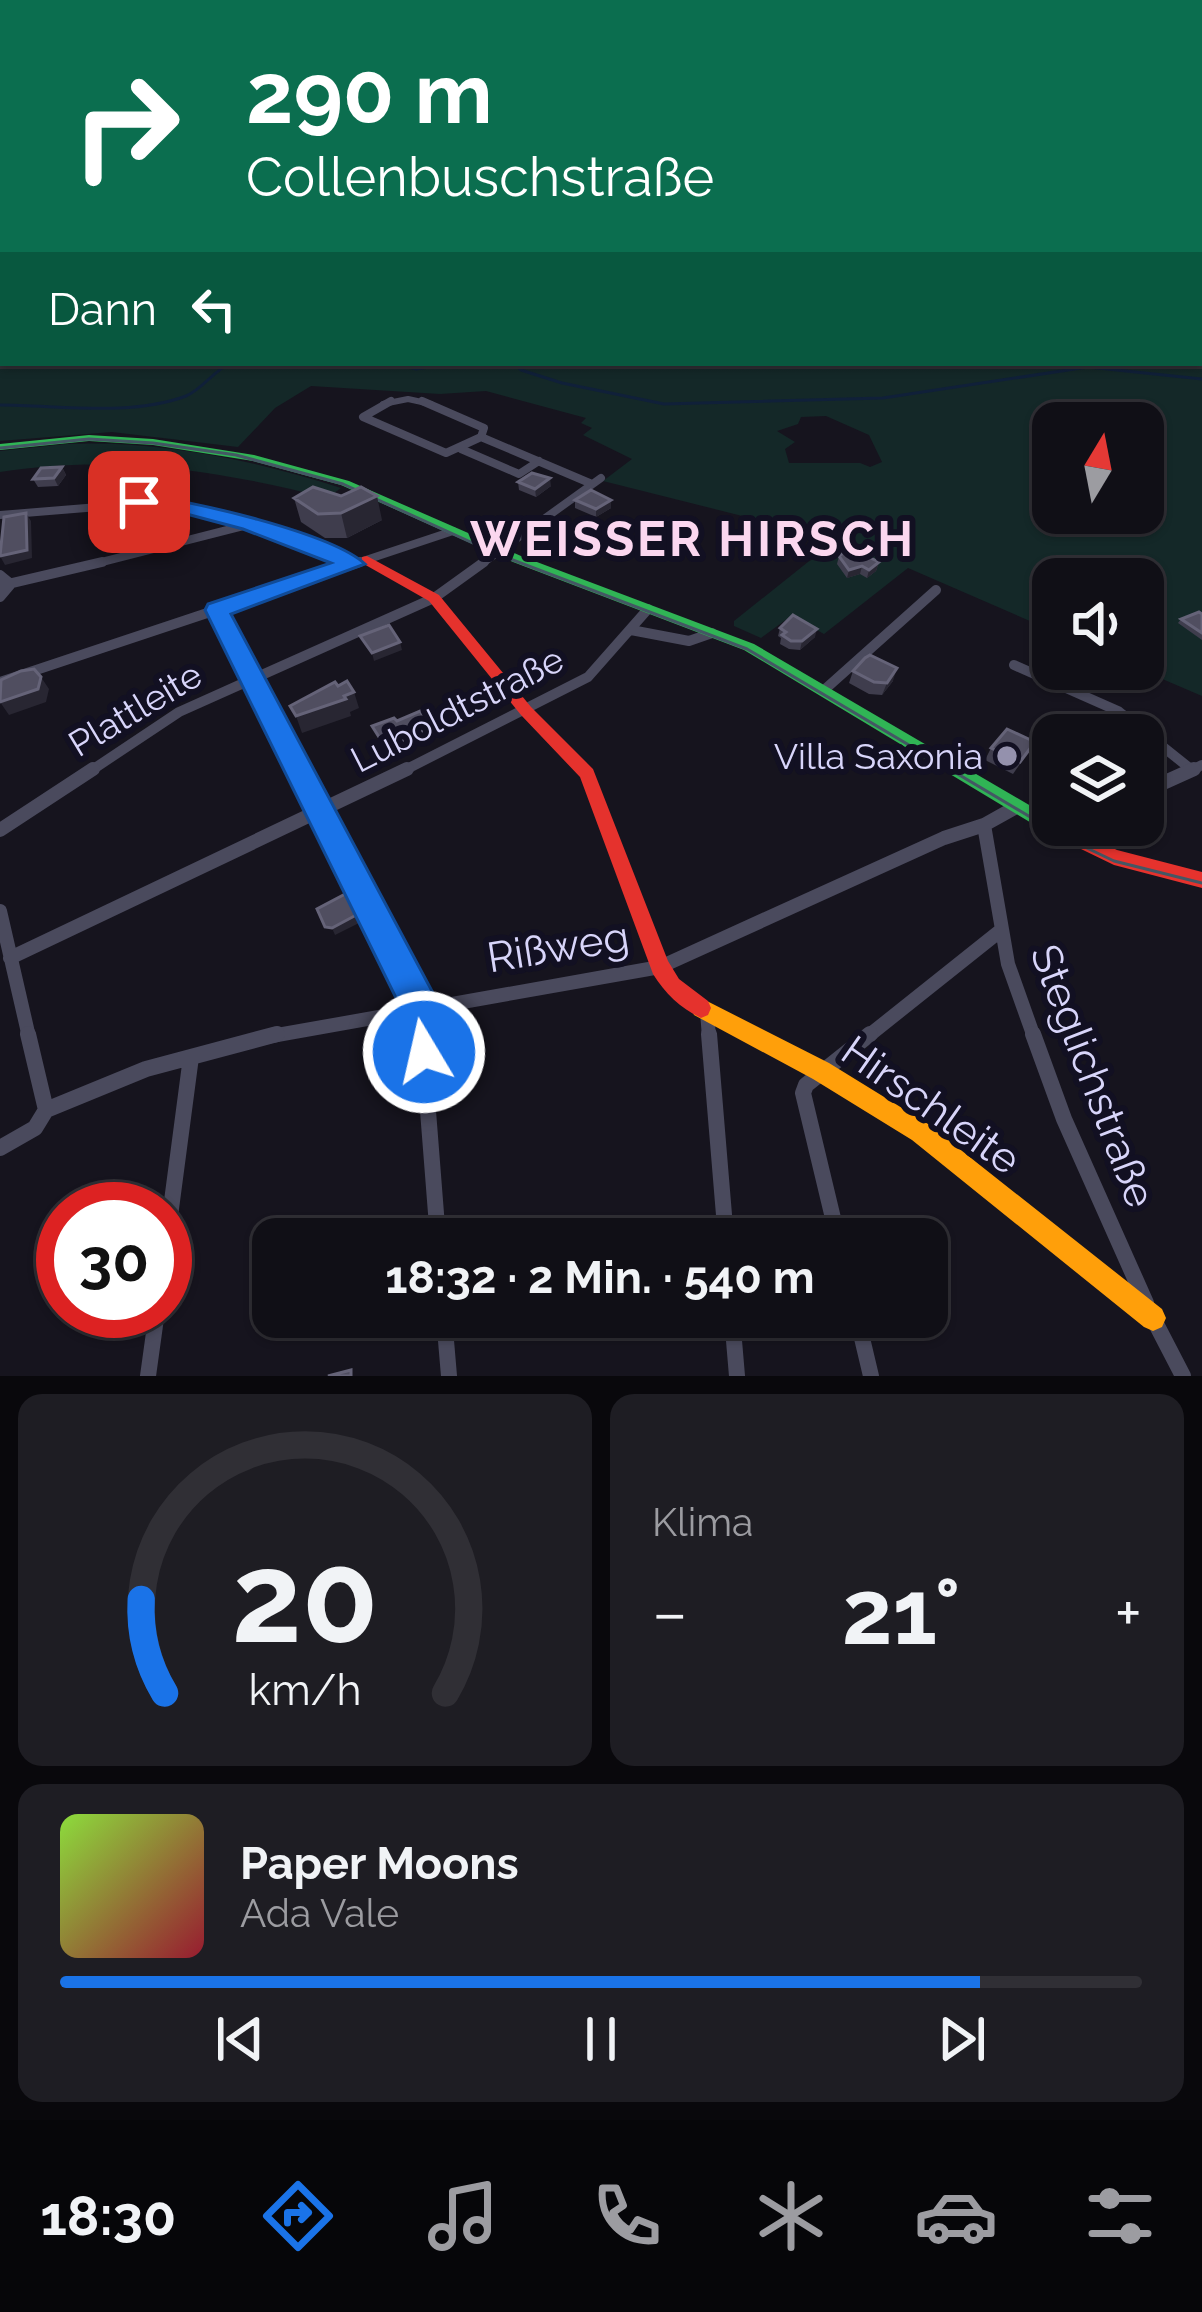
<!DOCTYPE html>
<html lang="de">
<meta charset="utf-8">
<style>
body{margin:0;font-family:Raleway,sans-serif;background:#1e1d23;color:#f1f3f6;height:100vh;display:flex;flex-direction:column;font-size:45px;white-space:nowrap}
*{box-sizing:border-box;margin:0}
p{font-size:39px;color:#9c9ca1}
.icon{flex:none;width:66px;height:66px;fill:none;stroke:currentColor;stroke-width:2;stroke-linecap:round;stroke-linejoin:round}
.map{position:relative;height:1376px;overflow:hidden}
.side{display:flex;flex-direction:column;gap:18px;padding:18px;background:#09080c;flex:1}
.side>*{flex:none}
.hud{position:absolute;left:0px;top:0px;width:1203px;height:366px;box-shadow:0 3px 9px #0004,0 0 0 3px #302f35;background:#0b6e4f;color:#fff;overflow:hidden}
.needle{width:78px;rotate:10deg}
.tools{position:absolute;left:1032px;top:402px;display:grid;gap:24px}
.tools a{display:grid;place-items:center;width:132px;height:132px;border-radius:24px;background:#100f16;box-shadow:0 3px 9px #0004,0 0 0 3px #302f35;font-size:60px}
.speed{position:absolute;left:36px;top:1182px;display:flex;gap:24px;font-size:60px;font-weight:700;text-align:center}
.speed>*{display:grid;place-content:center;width:156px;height:156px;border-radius:50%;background:#100f16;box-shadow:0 3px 9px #0004,0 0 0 3px #302f35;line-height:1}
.speed .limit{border:18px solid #d22;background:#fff;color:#111}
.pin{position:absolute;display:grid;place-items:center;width:102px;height:102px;color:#fff;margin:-51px;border-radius:24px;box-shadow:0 6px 18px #0006}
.me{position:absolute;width:132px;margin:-66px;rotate:351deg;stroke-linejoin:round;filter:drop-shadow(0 0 9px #0008)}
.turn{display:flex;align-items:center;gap:42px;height:252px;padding:0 48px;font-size:54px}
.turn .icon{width:156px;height:156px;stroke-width:2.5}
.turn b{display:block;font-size:84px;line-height:102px}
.then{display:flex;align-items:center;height:114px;padding:0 48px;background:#0003;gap:24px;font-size:45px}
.big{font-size:90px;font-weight:700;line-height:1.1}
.side .card{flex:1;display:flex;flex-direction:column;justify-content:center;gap:18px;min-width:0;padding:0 42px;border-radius:24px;background:#1e1d23}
.side .dial{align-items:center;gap:0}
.dial svg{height:312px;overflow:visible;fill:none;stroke:#302f35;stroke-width:7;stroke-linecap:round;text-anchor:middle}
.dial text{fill:#f1f3f6;stroke:none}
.song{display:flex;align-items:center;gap:36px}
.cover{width:144px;height:144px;border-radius:18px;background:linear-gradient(135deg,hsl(90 70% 55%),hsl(350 70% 35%))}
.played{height:12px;border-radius:6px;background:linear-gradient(90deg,#1a73e8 85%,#302f35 85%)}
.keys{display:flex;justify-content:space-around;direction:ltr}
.heat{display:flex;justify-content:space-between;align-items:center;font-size:66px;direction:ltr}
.side .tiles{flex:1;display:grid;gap:18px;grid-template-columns:1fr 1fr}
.card:last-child{grid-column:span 2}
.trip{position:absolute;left:252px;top:1218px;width:696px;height:120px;border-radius:24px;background:#100f16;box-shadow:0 3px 9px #0004,0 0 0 3px #302f35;font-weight:700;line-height:120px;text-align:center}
.dock{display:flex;height:192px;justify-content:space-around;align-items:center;background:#060609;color:#9c9ca1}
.dock .icon{width:84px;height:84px}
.dock .on{color:#1a73e8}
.dock b{font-size:54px;color:#f1f3f6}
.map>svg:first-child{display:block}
.green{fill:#142828;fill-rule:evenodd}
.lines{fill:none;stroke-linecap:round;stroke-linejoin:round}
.stream{stroke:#102039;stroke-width:3}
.street-far4{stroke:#4a4a5d;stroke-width:6}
.street-far3{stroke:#4a4a5d;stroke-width:8}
.street-far2{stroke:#4a4a5d;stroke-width:10}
.street-far1{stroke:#4a4a5d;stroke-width:14}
.street{stroke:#4a4a5d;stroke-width:16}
.fast{fill:#30b455;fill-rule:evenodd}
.slow{fill:#ff9f0a;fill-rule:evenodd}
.jam{fill:#e5322d;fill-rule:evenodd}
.tram{stroke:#445764;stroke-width:3}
.wall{fill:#3f3d4d}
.shaded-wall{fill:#282632}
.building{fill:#504e60;stroke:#656378;stroke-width:3}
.route{fill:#1a73e8;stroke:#114b97;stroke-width:3}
.poi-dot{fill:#9491ad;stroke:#121022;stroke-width:4.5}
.labels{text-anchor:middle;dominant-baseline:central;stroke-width:12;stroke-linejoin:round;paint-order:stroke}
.street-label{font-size:36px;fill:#d8d5fa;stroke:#121022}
.poi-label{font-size:36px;fill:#d8d5fa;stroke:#121022;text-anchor:end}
.near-street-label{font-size:42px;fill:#d8d5fa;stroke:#121022}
.district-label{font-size:48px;font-weight:bold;letter-spacing:3px;fill:#fbd7ef;stroke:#121022}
</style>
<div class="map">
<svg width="1202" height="1376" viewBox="0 0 1202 1376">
<rect width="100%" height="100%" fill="#16141e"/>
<path class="green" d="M0,180l3,183h1197l2,-183v516l-63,-27h4v-90h-90v52l-145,-63 -84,66 -33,-18 -30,22 -27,-12v-5l74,-59 34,-21 -239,-60 29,-22 -49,-24 9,-7 -11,-5 5,-5 -100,-27 -46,3 -129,-8 -36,22 -37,39 -126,-15 -112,9zM826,416l43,19 13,27 -12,5 -10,-4h-71l-4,-14 10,-7 -18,-11 21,-7 3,-7zM1053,423h90v90h-90z
M67,444c93,-4 186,16 274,44l-14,10c-108,-28 -216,-44 -327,-26v-21z"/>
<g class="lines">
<path class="stream" d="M392,363l24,6 38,-6
M514,363l7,7 41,13 102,21 219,-6 205,-31 114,12
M0,405c59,0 130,12 186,-9 15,-6 28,-25 44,-33"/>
<path class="street-far4" d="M383,404l25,-5 23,5"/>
<path class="street-far3" d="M391,401l-28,16 83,36 35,-16
M422,401l62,27 -3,9
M481,437l111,47
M461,449l58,25 20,-13
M0,515l160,-13 91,22 102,40
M90,565l161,-41
M351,565l102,-34
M480,565l121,-87"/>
<path class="street-far2" d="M348,562l5,2
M0,575l11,9 -11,13
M0,586l102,-24
M217,610l83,162
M631,630l58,11 23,-8
M1014,665l104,46 74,59
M0,682l360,-120
M823,691l113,-101
M89,772l90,-60 255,-114 50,-36
M401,772l187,-95 60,-68
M1188,772l14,-7"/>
<path class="street-far1" d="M298,769l122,237 2,31
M1143,792l51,-23
M1016,807l-32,18 24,139 26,73
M0,830l93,-61
M0,911l29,126
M10,958l397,-189
M707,1012l2,25
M266,1037l394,-70 284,-129 40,-13
M867,1037l133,-106"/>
<path class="street" d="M28,1034l18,76
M422,1034l16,205
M709,1034l17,205
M1033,1034l31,85 82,184
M0,1148l35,-20 11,-18 100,-41 131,-35
M838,1239l-35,-146 3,-8 64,-51
M165,1254l26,-197
M444,1317l5,59
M732,1317l5,59
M857,1317l14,59
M1154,1320l29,56
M148,1376l9,-65"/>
<path class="fast" d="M89,435l64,4 101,16 95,26 172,75 233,88 299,175v6h8l2,3 -3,5 -6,2 -6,-2 -304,-183 -231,-88 -172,-77 -88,-24 -100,-16 -64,-4 -89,9v-6z"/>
<path class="slow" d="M701,998l128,65 99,61 234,185 4,9 -4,9 -9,4 -9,-4 -232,-187 -99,-61 -119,-64 -3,-7 3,-7z"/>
<path class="jam" d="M367,556l72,39 92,112 62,62 75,192 11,18 29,22 3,7 -3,7 -7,3c-21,-10 -36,-25 -48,-44l-73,-197 -59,-62 -92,-114 -67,-38v-6z
M1053,821v4h12l52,25 85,22v16l-88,-23 -66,-32 -3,-5 3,-5z"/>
<path class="tram" d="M0,448l89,-9 64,4 83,12 107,29 154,70 250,95 317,188 50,24 88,22"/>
</g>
<path class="wall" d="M62,467l4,8 -8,11 -20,1 -5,-8z
M518,482l33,4 -15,11 -17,-7z
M294,498l88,22 -35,18h-22l-24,-16z
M575,500h36v8l-15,9 -21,-9z
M839,556l40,6 -3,9 -9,7 -7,-4 -13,4 -10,-14z
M1202,614v26l-24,-17 3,-4z
M780,628l35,9 -15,13 -11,-1 -9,-5 1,-6 -3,-2z
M853,671l40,10 -11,14 -13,-1 -20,-11z
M991,748l36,6 -14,20 -28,-14z"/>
<path class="shaded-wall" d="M62,467l4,8 -8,11 -4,-8z
M550,478l1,8 -15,11 -1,-8z
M377,496l5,24 -35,18 -6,-25z
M611,500v8l-15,9v-8z
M26,513l5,8 1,37 -27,7 -5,-9z
M879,562l-3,9 -9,7 2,-8z
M862,566l-2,8 -13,4 2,-8z
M817,629l-2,8 -15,13 2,-9z
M400,642l2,8 -28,11 -2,-8z
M897,668l-4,13 -11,14 5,-12z
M41,677l8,12 -3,13 -37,13 -9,-13z
M354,692l5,16 -9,4 1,4 -49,17 -6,-17z
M432,727l2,8 -46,21 -2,-8z
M360,913l3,8 -28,14 -3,-7z"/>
<path class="building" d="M62,467l-8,11 -21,1 8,-11z
M532,473l18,5 -15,11 -17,-7z
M313,487l28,9 20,-9 16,9 -36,17 -23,1 -24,-16z
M591,490l20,10 -15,9 -21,-9z
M26,513l1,37 -27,6 4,-39z
M850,548l29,14 -10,8 -7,-4 -13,4 -10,-14z
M1199,612l3,2v19l-21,-14z
M793,615l24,14 -15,12h-11l-9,-6 4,-3 -6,-4z
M389,625l11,17 -28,11 -12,-17z
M870,655l27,13 -10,15 -13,-1 -21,-11 12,-13z
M34,669l7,8 -3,12 -38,13 1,-22 20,-9z
M347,681l7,11 -10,4 2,3 -50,17 -6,-10 45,-24 3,4z
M420,711l12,16 -46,21 -14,-22 22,-8 3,3z
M1007,729l28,13 -15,20 -29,-14z
M349,892l11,21 -28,15 -7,-1 -8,-18z
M351,1370v6h-23z"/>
<linearGradient id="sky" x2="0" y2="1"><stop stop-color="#0c0b10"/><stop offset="0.48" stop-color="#363a4c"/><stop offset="1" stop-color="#363a4c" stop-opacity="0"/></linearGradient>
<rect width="1202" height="373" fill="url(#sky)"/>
<path class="route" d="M139,495c48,4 193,38 226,69l-134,50 202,379 10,59 -6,14 -13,6 -14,-6 -6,-14 -3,-44 -196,-398 3,-6 123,-41 -88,-34 -64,-17 -47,-6v-9z"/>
<circle class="poi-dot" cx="1007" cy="756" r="12"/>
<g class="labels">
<g class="street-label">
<text transform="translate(135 709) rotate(-31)">Plattleite</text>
<text transform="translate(457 709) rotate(-27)">Luboldtstraße</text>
</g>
<g class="poi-label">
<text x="983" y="756">Villa Saxonia</text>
</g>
<g class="near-street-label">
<text transform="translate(558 947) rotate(-9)">Rißweg</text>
<text transform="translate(1093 1076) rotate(69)">Steglichstraße</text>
<text transform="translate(931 1105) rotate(35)">Hirschleite</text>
</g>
<g class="district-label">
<text x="693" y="539">WEISSER HIRSCH</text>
</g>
</g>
</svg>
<div class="tools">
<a><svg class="needle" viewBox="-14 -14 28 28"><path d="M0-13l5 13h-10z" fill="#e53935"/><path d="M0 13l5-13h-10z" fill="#9c9ca1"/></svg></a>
<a><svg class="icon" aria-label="sound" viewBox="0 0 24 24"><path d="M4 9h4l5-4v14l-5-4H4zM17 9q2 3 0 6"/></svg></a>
<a><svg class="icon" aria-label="layers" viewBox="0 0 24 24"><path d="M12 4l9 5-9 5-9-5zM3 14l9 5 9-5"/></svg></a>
</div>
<div class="speed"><div class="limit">30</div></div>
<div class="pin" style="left:139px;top:502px;background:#d93025"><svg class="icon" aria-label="arrive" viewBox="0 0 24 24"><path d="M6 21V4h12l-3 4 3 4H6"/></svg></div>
<svg class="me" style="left:424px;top:1052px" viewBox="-20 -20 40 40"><circle r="17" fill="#1a73e8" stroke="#fff" stroke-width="3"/><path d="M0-11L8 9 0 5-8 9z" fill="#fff"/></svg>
<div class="trip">18:32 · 2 Min. · 540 m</div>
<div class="hud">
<div class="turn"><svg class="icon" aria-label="right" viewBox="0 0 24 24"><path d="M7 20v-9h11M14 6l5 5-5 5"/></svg><div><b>290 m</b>Collenbuschstraße</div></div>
<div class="then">Dann<svg class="icon" aria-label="left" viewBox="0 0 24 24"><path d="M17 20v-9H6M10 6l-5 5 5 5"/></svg></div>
</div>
</div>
<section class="side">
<div class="tiles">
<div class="card dial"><svg viewBox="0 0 100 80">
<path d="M14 69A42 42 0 1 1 86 69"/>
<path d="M14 69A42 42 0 0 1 8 45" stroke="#1a73e8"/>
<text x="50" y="56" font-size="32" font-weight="700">20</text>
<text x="50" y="72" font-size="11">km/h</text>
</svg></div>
<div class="card"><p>Klima</p>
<div class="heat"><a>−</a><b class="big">21°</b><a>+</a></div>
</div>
<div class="card">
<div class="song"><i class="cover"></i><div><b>Paper Moons</b><p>Ada Vale</p></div></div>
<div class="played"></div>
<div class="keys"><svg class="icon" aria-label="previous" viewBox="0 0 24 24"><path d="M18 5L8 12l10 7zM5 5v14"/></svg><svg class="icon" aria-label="pause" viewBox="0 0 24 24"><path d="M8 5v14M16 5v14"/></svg><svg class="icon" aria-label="next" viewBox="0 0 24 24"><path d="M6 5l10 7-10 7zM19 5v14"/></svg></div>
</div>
</div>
</section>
<nav class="dock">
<b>18:30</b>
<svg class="icon on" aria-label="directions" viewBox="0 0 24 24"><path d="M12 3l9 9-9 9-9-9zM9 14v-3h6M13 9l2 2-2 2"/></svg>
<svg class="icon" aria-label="music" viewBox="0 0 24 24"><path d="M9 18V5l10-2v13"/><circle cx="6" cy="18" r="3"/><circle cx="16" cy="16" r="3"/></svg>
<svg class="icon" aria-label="phone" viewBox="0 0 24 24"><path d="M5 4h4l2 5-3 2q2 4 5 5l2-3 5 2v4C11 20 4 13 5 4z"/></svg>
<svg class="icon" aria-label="climate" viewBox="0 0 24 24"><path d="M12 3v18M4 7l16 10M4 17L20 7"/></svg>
<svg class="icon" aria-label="car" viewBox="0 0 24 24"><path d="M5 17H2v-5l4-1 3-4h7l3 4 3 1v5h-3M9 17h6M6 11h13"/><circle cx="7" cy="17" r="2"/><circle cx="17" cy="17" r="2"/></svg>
<svg class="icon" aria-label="filters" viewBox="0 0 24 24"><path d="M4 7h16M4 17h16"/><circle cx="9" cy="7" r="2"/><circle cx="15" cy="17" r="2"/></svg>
</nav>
